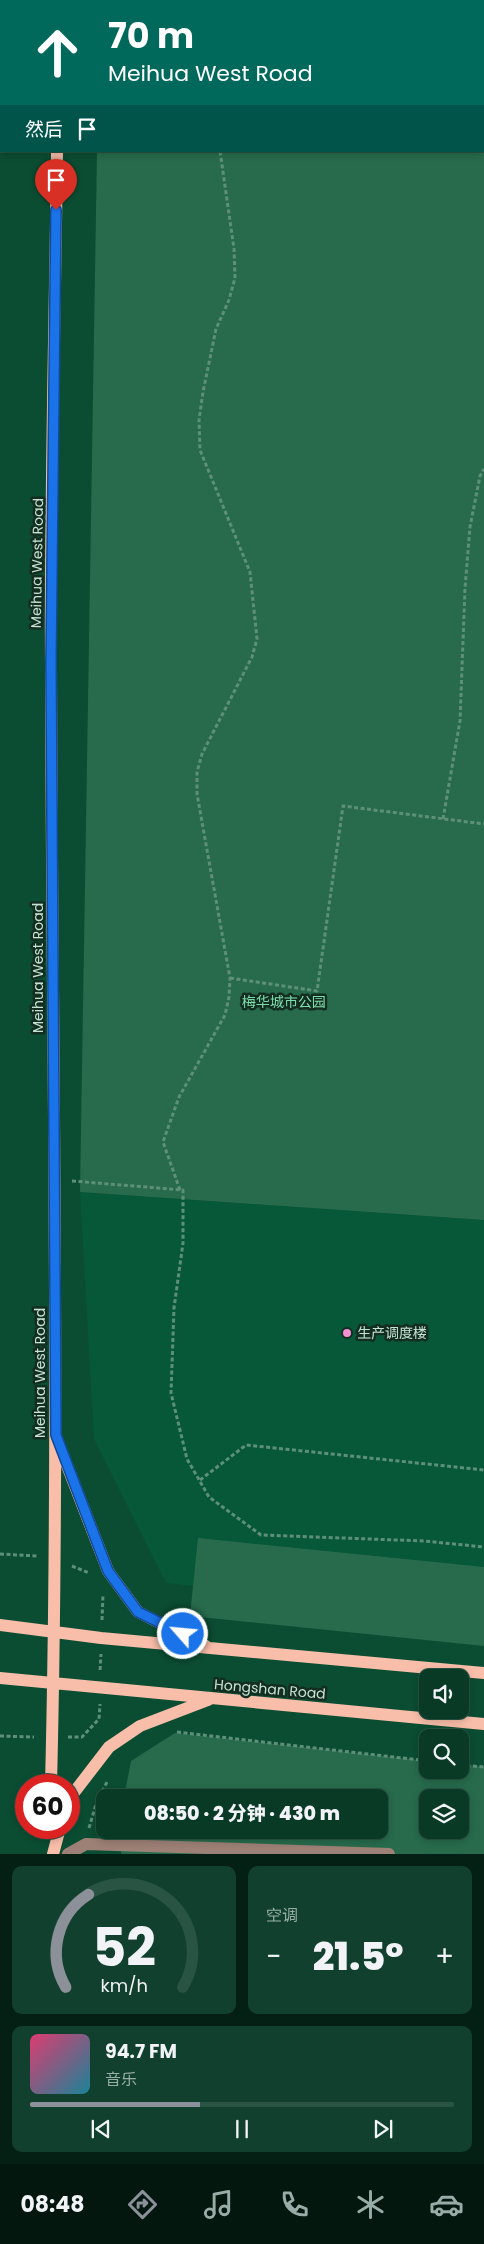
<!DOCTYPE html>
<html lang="zh">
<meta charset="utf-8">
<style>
body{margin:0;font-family:Poppins,"Noto Sans SC",sans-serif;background:#11412e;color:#f1f3f6;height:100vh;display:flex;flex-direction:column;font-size:19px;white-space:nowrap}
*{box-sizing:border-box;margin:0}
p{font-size:16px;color:#98ada7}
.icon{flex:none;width:28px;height:28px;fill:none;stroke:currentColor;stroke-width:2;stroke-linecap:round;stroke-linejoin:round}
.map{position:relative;height:1854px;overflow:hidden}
.sheet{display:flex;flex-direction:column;gap:12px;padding:12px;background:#042015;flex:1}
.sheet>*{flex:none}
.top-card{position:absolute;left:0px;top:0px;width:485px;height:152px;box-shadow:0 2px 8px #0003,0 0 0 1px #295443;background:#00695c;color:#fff;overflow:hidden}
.controls{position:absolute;left:419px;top:1669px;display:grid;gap:10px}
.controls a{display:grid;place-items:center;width:50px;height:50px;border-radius:10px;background:#083a26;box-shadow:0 2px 8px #0003,0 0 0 1px #295443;font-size:25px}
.speed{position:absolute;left:15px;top:1774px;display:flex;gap:10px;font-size:25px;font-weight:700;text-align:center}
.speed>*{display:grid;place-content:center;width:65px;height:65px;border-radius:50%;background:#083a26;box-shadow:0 2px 8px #0003,0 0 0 1px #295443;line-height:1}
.speed .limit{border:8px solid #d22;background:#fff;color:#111}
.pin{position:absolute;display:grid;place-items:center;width:42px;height:42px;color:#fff;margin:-51px -21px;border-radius:50% 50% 50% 0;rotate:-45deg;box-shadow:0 0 5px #0007}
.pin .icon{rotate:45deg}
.me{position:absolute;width:55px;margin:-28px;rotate:297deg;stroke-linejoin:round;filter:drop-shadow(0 0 4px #0008)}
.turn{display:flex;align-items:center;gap:18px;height:105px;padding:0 25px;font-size:22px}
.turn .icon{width:65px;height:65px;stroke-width:2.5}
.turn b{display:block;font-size:35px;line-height:42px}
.then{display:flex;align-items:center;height:48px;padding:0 25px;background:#0003;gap:10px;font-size:19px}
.big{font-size:38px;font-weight:800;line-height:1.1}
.sheet .widget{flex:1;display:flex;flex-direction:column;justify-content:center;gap:8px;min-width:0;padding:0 18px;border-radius:10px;background:#11412e}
.sheet .dial{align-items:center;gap:0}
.dial svg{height:130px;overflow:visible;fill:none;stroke:#295443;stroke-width:7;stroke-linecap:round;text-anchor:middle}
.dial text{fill:#f1f3f6;stroke:none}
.song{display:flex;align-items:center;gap:15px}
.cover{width:60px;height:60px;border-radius:8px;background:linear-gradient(135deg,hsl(340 70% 55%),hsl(190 70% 35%))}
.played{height:5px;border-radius:2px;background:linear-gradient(90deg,#8c9099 40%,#295443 40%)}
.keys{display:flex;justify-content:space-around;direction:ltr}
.heat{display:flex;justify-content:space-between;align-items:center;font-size:28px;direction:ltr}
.sheet .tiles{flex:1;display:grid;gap:12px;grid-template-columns:1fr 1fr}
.widget:last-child{grid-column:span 2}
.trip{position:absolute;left:96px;top:1789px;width:292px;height:50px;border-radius:10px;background:#083a26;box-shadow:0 2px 8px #0003,0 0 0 1px #295443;font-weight:800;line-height:50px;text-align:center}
.tabs{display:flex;height:80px;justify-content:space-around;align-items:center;background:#03170f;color:#98ada7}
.tabs .icon{width:35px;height:35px}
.tabs .current{color:#8c9099}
.tabs b{font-size:22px;color:#f1f3f6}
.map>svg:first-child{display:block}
.built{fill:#065839}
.green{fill:#276b4c;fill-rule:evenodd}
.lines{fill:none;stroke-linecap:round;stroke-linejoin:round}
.path{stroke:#5e9079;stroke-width:3;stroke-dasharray:4 2.5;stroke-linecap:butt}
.minor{stroke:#9d8076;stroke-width:12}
.major{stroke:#f9bea9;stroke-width:12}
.route-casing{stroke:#114b97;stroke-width:12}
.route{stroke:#1a73e8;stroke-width:9}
.poi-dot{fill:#f491d4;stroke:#142d21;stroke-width:2}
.labels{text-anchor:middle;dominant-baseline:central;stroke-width:5;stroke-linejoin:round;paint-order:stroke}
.street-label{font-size:14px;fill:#c5e3d2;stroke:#142d21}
.park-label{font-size:14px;fill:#7cddab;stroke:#142d21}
.poi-label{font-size:14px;fill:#c5e3d2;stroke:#142d21;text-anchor:start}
</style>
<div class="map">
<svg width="484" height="1854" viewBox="0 0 484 1854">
<rect width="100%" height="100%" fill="#0b4d32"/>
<path class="built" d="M295,0h189v11v-10z
M80,1192l404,28v398l-318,-35 -72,-144z"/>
<path class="green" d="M484,49v1171l-404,-28 17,-1041h387z
M198,1538l286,29v79l-294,-30z
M175,1733l252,28 1,9h32v-6l24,3v87h-363l1,-24h258v-32l-256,-1 7,-36zM428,1798h32v32h-32z"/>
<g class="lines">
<path class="path" d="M443,819l17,-98 5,-133 5,-61 10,-51 4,-7
M230,978l87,13 26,-185 141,18
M72,1181l111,9v53l-9,65 -3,85 16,66 22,38 52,38 163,6 60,6
M180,1190l-17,-48 16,-45 46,-82 4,-18 1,-19 -33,-184v-22l5,-18 50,-97 5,-18 -7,-67 -50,-122 -1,-30 4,-28 13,-63 13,-29 6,-22 -1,-29 -14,-98
M200,1480l46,-35 238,25
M0,1554l37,2
M72,1566l17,7
M102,1620l1,-26
M100,1670l1,-16
M177,1732l251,29
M0,1736l34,1
M68,1737h14l17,-18 1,-15
M460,1765l24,2
M89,1828l8,-27 10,-19"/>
<path class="minor" d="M294,0l21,1
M68,1854l18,-10 303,10"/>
<path class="major" d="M59,1v-1
M0,13l1,-13
M58,1442l50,129 30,41 68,34
M0,1625l101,13 383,35
M0,1678l484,46
M51,1785c9,-372 1,-744 0,-1117 -1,-172 4,-344 6,-517
M69,1799l40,-52 31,-21 68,-26
M53,1854l7,-26"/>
</g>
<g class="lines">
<defs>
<path id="route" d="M56,210l-5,453 5,772 52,136 30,41 45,22"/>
</defs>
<use href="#route" class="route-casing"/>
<use href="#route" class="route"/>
</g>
<circle class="poi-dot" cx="347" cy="1333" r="5"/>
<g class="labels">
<g class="street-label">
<text transform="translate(37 563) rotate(-89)">Meihua West Road</text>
<text transform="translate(38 968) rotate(-90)">Meihua West Road</text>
<text transform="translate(40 1373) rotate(-90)">Meihua West Road</text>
<text transform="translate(270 1689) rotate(5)">Hongshan Road</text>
</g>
<g class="park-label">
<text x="284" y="1002">梅华城市公园</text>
</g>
<g class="poi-label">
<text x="357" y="1333">生产调度楼</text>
</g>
</g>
</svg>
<div class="controls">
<a><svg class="icon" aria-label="sound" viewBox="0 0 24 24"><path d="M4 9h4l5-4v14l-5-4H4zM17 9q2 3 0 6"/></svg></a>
<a><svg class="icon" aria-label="search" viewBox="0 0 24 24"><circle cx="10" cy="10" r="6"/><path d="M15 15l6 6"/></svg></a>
<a><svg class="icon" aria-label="layers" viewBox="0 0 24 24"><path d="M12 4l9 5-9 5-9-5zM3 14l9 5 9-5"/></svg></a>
</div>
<div class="speed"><div class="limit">60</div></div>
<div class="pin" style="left:56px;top:210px;background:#d93025"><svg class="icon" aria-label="arrive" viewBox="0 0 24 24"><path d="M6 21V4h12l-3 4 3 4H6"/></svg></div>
<svg class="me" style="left:183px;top:1634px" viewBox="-20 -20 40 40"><circle r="17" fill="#1a73e8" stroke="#fff" stroke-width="3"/><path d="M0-11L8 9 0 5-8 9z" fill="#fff"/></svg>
<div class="trip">08:50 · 2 分钟 · 430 m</div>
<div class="top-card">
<div class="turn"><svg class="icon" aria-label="ahead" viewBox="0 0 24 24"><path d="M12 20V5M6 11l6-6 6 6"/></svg><div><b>70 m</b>Meihua West Road</div></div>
<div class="then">然后<svg class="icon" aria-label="arrive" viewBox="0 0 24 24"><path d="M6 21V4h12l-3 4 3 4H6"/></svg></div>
</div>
</div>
<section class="sheet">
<div class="tiles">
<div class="widget dial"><svg viewBox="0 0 100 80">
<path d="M14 69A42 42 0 1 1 86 69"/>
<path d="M14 69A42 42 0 0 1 28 12" stroke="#8c9099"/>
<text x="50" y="56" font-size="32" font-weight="700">52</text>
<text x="50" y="72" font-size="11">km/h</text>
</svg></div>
<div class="widget"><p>空调</p>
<div class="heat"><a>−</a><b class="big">21.5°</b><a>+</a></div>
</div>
<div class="widget">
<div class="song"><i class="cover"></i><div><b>94.7 FM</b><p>音乐</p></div></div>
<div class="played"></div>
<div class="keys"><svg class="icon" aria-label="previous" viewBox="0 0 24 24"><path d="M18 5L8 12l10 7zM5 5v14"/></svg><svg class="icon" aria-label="pause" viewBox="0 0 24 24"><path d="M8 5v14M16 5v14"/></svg><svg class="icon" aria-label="next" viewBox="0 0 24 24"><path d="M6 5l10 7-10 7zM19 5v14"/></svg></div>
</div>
</div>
</section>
<nav class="tabs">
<b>08:48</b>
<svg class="icon current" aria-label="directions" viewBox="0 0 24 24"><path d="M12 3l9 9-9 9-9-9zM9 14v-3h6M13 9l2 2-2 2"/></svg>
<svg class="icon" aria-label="music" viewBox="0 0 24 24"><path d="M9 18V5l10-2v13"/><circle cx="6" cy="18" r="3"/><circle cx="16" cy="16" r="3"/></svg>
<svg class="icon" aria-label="phone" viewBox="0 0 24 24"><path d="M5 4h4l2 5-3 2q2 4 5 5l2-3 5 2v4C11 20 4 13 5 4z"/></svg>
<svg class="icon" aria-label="climate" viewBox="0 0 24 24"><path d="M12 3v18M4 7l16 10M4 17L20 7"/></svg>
<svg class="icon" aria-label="car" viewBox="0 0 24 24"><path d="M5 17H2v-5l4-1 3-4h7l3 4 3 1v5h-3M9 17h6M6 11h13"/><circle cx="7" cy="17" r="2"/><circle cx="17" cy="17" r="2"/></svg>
</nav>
